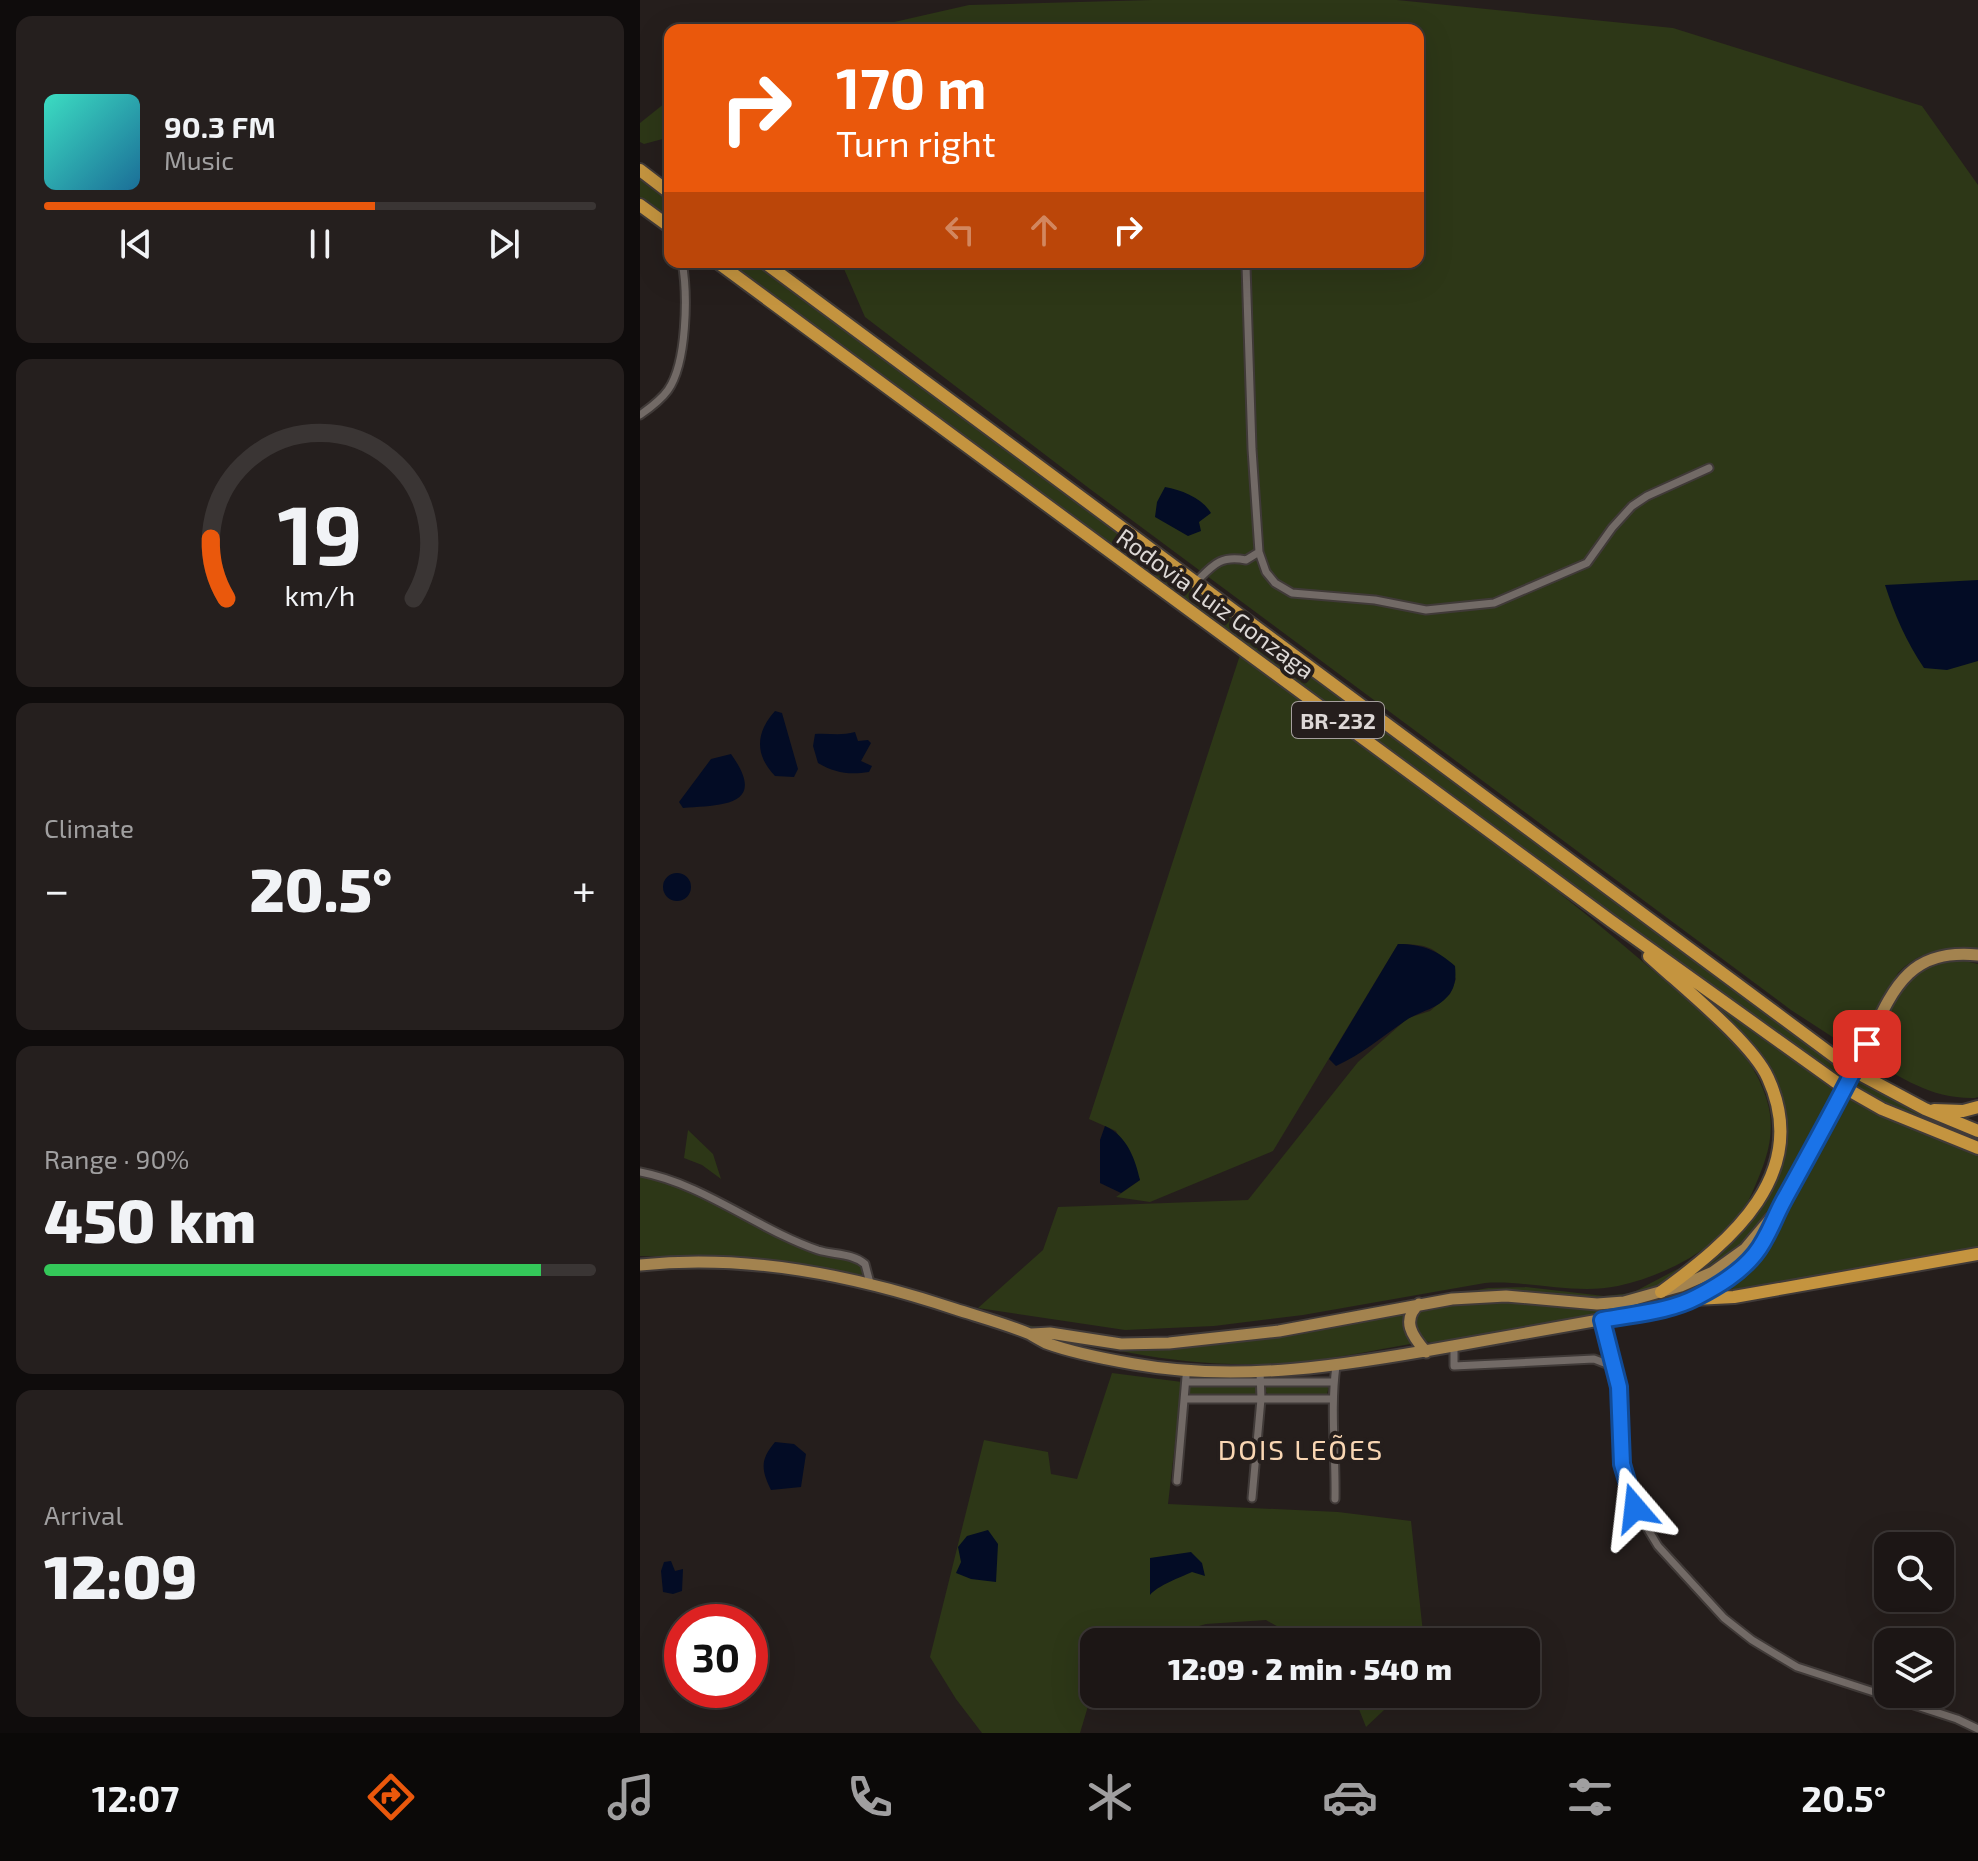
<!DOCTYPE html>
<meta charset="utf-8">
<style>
body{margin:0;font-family:"Exo 2",sans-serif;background:#251f1e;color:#f1f3f6;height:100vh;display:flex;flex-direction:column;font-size:30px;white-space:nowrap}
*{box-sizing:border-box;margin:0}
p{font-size:26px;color:#a09fa0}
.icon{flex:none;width:44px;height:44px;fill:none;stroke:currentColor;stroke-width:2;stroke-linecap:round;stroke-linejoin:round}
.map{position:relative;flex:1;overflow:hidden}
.side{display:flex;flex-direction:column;gap:16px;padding:16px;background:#0f0c0c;width:640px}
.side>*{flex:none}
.guide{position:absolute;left:24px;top:24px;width:760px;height:244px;border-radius:16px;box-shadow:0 8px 32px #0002,0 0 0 2px #3a3534;background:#ea580c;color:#fff;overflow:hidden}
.tools{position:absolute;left:1234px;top:1532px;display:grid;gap:16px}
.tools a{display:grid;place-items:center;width:80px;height:80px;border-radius:16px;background:#1c1615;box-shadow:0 8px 32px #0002,0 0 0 2px #3a3534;font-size:40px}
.speed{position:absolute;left:24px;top:1604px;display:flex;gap:16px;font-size:40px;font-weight:700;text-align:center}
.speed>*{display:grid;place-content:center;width:104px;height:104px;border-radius:50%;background:#1c1615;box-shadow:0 8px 32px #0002,0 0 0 2px #3a3534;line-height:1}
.speed .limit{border:12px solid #d22;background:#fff;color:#111}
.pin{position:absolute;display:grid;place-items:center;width:68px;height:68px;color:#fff;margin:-34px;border-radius:16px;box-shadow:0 4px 12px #0006}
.me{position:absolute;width:88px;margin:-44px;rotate:343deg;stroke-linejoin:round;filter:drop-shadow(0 0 6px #0008)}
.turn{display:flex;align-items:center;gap:28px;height:168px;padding:0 40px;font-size:36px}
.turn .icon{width:104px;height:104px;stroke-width:2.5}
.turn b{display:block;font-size:56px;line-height:68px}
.lanes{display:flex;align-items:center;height:76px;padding:0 40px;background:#0003;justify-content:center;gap:40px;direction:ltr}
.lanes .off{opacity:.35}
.big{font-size:60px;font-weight:800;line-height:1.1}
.side .tile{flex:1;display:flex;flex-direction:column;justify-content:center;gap:12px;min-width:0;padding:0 28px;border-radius:16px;background:#251f1e}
.side .dial{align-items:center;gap:0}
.dial svg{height:208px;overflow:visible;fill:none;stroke:#3a3534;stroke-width:7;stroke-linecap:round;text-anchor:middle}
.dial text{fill:#f1f3f6;stroke:none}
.song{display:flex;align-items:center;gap:24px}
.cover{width:96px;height:96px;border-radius:12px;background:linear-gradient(135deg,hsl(170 70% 55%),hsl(200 70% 35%))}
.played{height:8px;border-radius:4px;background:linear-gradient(90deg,#ea580c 60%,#3a3534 60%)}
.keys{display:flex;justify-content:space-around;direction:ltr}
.heat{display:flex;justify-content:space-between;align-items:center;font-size:44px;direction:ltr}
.charge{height:12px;border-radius:6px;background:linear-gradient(90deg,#34c759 90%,#3a3534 0)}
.trip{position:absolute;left:440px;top:1628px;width:460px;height:80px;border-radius:16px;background:#1c1615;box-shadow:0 8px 32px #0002,0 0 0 2px #3a3534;font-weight:800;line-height:80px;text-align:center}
.tabs{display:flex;height:128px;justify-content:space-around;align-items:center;background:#0b0908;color:#a09fa0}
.tabs .icon{width:56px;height:56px}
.tabs .selected{color:#ea580c}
.tabs b{font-size:36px;color:#f1f3f6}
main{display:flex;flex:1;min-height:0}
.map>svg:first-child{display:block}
.green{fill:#2d3717}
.water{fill:#030c25}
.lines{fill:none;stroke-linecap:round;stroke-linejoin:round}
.street-casing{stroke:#403a38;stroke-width:11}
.primary-casing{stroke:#403a38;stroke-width:15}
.highway-casing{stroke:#403a38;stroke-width:16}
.street{stroke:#726a66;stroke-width:7}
.primary{stroke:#a3834f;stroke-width:11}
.highway{stroke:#c4943f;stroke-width:12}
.primary-bridge-casing{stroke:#403a38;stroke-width:15;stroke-linecap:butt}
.primary-bridge{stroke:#a3834f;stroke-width:11}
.route-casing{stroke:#114b97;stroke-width:20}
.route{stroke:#1a73e8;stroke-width:14}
.labels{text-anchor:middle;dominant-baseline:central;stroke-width:8;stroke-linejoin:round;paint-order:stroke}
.shield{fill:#251e1c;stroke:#a6a09e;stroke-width:2}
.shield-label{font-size:22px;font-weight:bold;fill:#ddd8d6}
.street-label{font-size:24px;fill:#ddd8d6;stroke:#251e1c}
.quarter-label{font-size:28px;letter-spacing:2px;fill:#f9d6b3;stroke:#251e1c}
</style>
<main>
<section class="side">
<div class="tile">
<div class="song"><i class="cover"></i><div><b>90.3 FM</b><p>Music</p></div></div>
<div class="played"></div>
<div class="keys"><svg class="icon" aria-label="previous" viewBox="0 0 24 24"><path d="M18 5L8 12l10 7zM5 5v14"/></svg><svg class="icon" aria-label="pause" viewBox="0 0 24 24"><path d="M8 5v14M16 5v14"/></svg><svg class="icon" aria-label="next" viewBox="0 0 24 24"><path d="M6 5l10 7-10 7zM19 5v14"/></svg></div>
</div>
<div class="tile dial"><svg viewBox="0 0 100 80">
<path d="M14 69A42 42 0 1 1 86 69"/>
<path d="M14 69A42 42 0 0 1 8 46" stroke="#ea580c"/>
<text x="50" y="56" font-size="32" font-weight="700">19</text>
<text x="50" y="72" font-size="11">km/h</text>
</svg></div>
<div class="tile"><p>Climate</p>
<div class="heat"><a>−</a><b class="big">20.5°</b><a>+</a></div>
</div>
<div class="tile"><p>Range · 90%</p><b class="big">450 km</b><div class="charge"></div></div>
<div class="tile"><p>Arrival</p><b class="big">12:09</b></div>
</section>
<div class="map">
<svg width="1338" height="1733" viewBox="0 0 1338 1733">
<rect width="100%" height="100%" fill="#251e1c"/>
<path class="green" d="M512,0h245l276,28 249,78 56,79v767c-30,-7 -58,-2 -80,21l-44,78 -63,-41 -701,-521 -225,-172 -24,-55h577v-232h-559l110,-25z
M30,99v38l-26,7 -4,-2v-19z
M0,170l30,23v30l-30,-24z
M78,262h46l1087,806 -11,17 -31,62 45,-76 124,60v117l-302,51 -237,44 -19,-2 -11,-28 7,30c-52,9 -104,21 -157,21 -83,2 -161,-15 -240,-40l113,16 92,-4 264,-48 38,-1 78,9 28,-3 74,-39 34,-30 40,-69 -12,-79 -85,-97z
M600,655c139,102 279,200 409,312 40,34 95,72 114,122 16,39 5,68 -11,104 -22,50 -83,82 -134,93 -43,9 -90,-6 -133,-3l-182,32 -89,11 -89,4 -147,-22 65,-58 15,-43 190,-7 110,-138 50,-44 22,-7 20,-17 6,-15c-17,-30 -23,-35 -58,-35l-125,207 -123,51 -34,-5 24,-17 -24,-49 -27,-12z
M1316,959l22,5v133l-3,1c-45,1 -71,-20 -109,-40 21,-45 35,-90 90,-99z
M48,1130l25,24 8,25 -19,-14 -18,-7z
M0,1173l15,2 150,70 60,19 3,12 -77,-14 -151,-6z
M472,1373l70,9 -14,122 170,8 73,9 13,121h-119l-39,-22 -60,4 -41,12 -53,-2 -3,8h-15v44l-14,47h-98l-26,-34 -26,-42 54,-217 64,12 3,22 26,5z
M550,1384l66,1 2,8 -2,2h-66l-2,-3z
M685,1385l4,1 -2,8 -58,1 -4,-4 2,-5z
M713,1694h48l-35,33z"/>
<path class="water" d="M525,487c17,3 37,11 46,26l-12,9 2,9 -13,5 -33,-19 2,-15z
M1338,580v81l-31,9 -23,-2c-18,-27 -29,-52 -39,-83z
M135,711l7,2 16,56 -4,8 -19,-1c-20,-21 -20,-43 0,-65z
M215,732l3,9 10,-1 3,3 -10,18 11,5 -3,6c-20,3 -34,1 -51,-9l-5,-17 2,-12c14,-1 26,2 40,-2z
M91,754c38,53 -10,51 -48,54l-4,-6 32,-43z
M23 887a14 14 0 1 1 28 0a14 14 0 1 1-28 0Z
M758,944c24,0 39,6 57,22 1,10 1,21 -7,30 -12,14 -29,15 -43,25 -23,16 -43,33 -69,45l-7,-7z
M465,1126c22,10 30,32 35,54l-19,13 -21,-10v-43z
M135,1442l19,2 12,10 -5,33 -30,3c-10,-21 -11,-30 4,-48z
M348,1530l10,14 -2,38 -25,-3 -15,-6 5,-11 -3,-15 9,-11z
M551,1552l11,11 3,13 -13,-4c-11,5 -35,14 -42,23v-37z
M31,1561l4,10 8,-2 -1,22 -9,3 -10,-2 -2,-21 3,-9z"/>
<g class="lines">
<defs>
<path id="street" d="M606,266l6,183 7,103 7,20 9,11 17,10 83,7 51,10 68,-7 93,-40 25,-35 20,-22 15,-10 62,-28
M0,415c10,-7 21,-15 28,-25 19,-27 20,-96 14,-128
M556,582c17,-17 24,-27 50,-22l13,-8
M0,1172c64,12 117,57 178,78 16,5 34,3 47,14l5,19
M962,1320l10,46
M814,1346v20l140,-7 18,7 9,35 1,63 13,44 23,38 66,72 28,22 45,27 160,52 21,10
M546,1382h148
M545,1399h148
M537,1481l9,-104
M612,1498l9,-99 -1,-27
M695,1499c1,-43 -5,-90 1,-133"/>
<path id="primary" d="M1227,1044c26,-55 41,-96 111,-89
M0,1265c108,-11 213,10 315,44 25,8 51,15 75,25 5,3 10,6 16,9 27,10 59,16 88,21 106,19 214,1 319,-18 69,-12 139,-25 208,-37 37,-10 71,-28 96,-57l79,-144
M779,1304c-18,16 -7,32 7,48
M392,1334l18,-1 71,11 48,-1 110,-12 173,-32 54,-3 91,8 27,-2 57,-16 32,-14 32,-23 26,-31"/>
<path id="highway" d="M0,170l30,23
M0,205l30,22
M77,262l894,659 229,164 42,24 96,39
M124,262l1090,809 71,38 53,22
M1009,956c31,29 103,86 119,122 44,96 -37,163 -107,214
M1294,1110l29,1 15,-4
M1054,1299l40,-2 244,-43"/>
</defs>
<use href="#street" class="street-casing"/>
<use href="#primary" class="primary-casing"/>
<use href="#highway" class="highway-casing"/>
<use href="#street" class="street"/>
<use href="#primary" class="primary"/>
<use href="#highway" class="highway"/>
<defs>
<path id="primary-bridge" d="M1196,1108l31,-64"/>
</defs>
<use href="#primary-bridge" class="primary-bridge-casing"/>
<use href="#primary-bridge" class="primary-bridge"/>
</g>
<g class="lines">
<defs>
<path id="route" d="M995,1508l-13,-44 -3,-77 -17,-67c30,-6 67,-8 95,-23 21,-11 43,-24 58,-43 13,-16 19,-36 29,-54 28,-51 57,-103 83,-156"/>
</defs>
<use href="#route" class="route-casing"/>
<use href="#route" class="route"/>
</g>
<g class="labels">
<rect class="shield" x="652" y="702" width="92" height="36" rx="6"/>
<g class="shield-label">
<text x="698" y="720">BR-232</text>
</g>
<g class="street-label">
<text transform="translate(576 603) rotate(36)">Rodovia Luiz Gonzaga</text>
</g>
<g class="quarter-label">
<text x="661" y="1449">DOIS LEÕES</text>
</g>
</g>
</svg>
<div class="tools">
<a><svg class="icon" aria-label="search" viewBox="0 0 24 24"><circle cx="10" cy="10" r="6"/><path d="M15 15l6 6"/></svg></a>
<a><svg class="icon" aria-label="layers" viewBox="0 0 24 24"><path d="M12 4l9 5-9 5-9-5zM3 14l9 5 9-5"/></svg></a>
</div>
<div class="speed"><div class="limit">30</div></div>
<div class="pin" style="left:1227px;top:1044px;background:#d93025"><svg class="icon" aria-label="arrive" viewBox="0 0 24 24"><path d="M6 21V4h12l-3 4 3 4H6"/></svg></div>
<svg class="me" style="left:995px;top:1508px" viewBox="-20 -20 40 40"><path d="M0-17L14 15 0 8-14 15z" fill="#1a73e8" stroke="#fff" stroke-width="4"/></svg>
<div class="trip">12:09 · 2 min · 540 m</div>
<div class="guide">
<div class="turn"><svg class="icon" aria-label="right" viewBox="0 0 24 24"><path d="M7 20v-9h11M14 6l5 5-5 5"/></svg><div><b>170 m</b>Turn right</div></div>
<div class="lanes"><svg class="icon off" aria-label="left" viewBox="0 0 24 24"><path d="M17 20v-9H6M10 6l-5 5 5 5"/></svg><svg class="icon off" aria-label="ahead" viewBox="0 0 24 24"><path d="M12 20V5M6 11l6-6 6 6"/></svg><svg class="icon" aria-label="right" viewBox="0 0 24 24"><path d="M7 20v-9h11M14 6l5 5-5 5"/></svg></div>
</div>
</div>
</main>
<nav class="tabs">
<b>12:07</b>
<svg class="icon selected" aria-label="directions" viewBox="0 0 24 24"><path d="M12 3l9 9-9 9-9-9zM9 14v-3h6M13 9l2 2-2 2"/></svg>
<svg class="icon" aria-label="music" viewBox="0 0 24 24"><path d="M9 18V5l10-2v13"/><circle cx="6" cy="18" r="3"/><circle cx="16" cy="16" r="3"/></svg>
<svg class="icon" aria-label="phone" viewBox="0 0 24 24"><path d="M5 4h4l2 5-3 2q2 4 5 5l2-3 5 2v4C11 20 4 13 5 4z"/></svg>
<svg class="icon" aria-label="climate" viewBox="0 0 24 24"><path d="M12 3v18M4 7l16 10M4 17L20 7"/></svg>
<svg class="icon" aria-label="car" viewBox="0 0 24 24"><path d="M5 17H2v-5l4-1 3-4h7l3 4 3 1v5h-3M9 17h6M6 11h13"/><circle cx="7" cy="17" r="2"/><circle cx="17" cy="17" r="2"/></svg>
<svg class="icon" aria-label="filters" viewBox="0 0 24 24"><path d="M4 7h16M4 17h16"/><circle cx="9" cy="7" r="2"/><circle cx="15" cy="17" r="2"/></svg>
<b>20.5°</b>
</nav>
